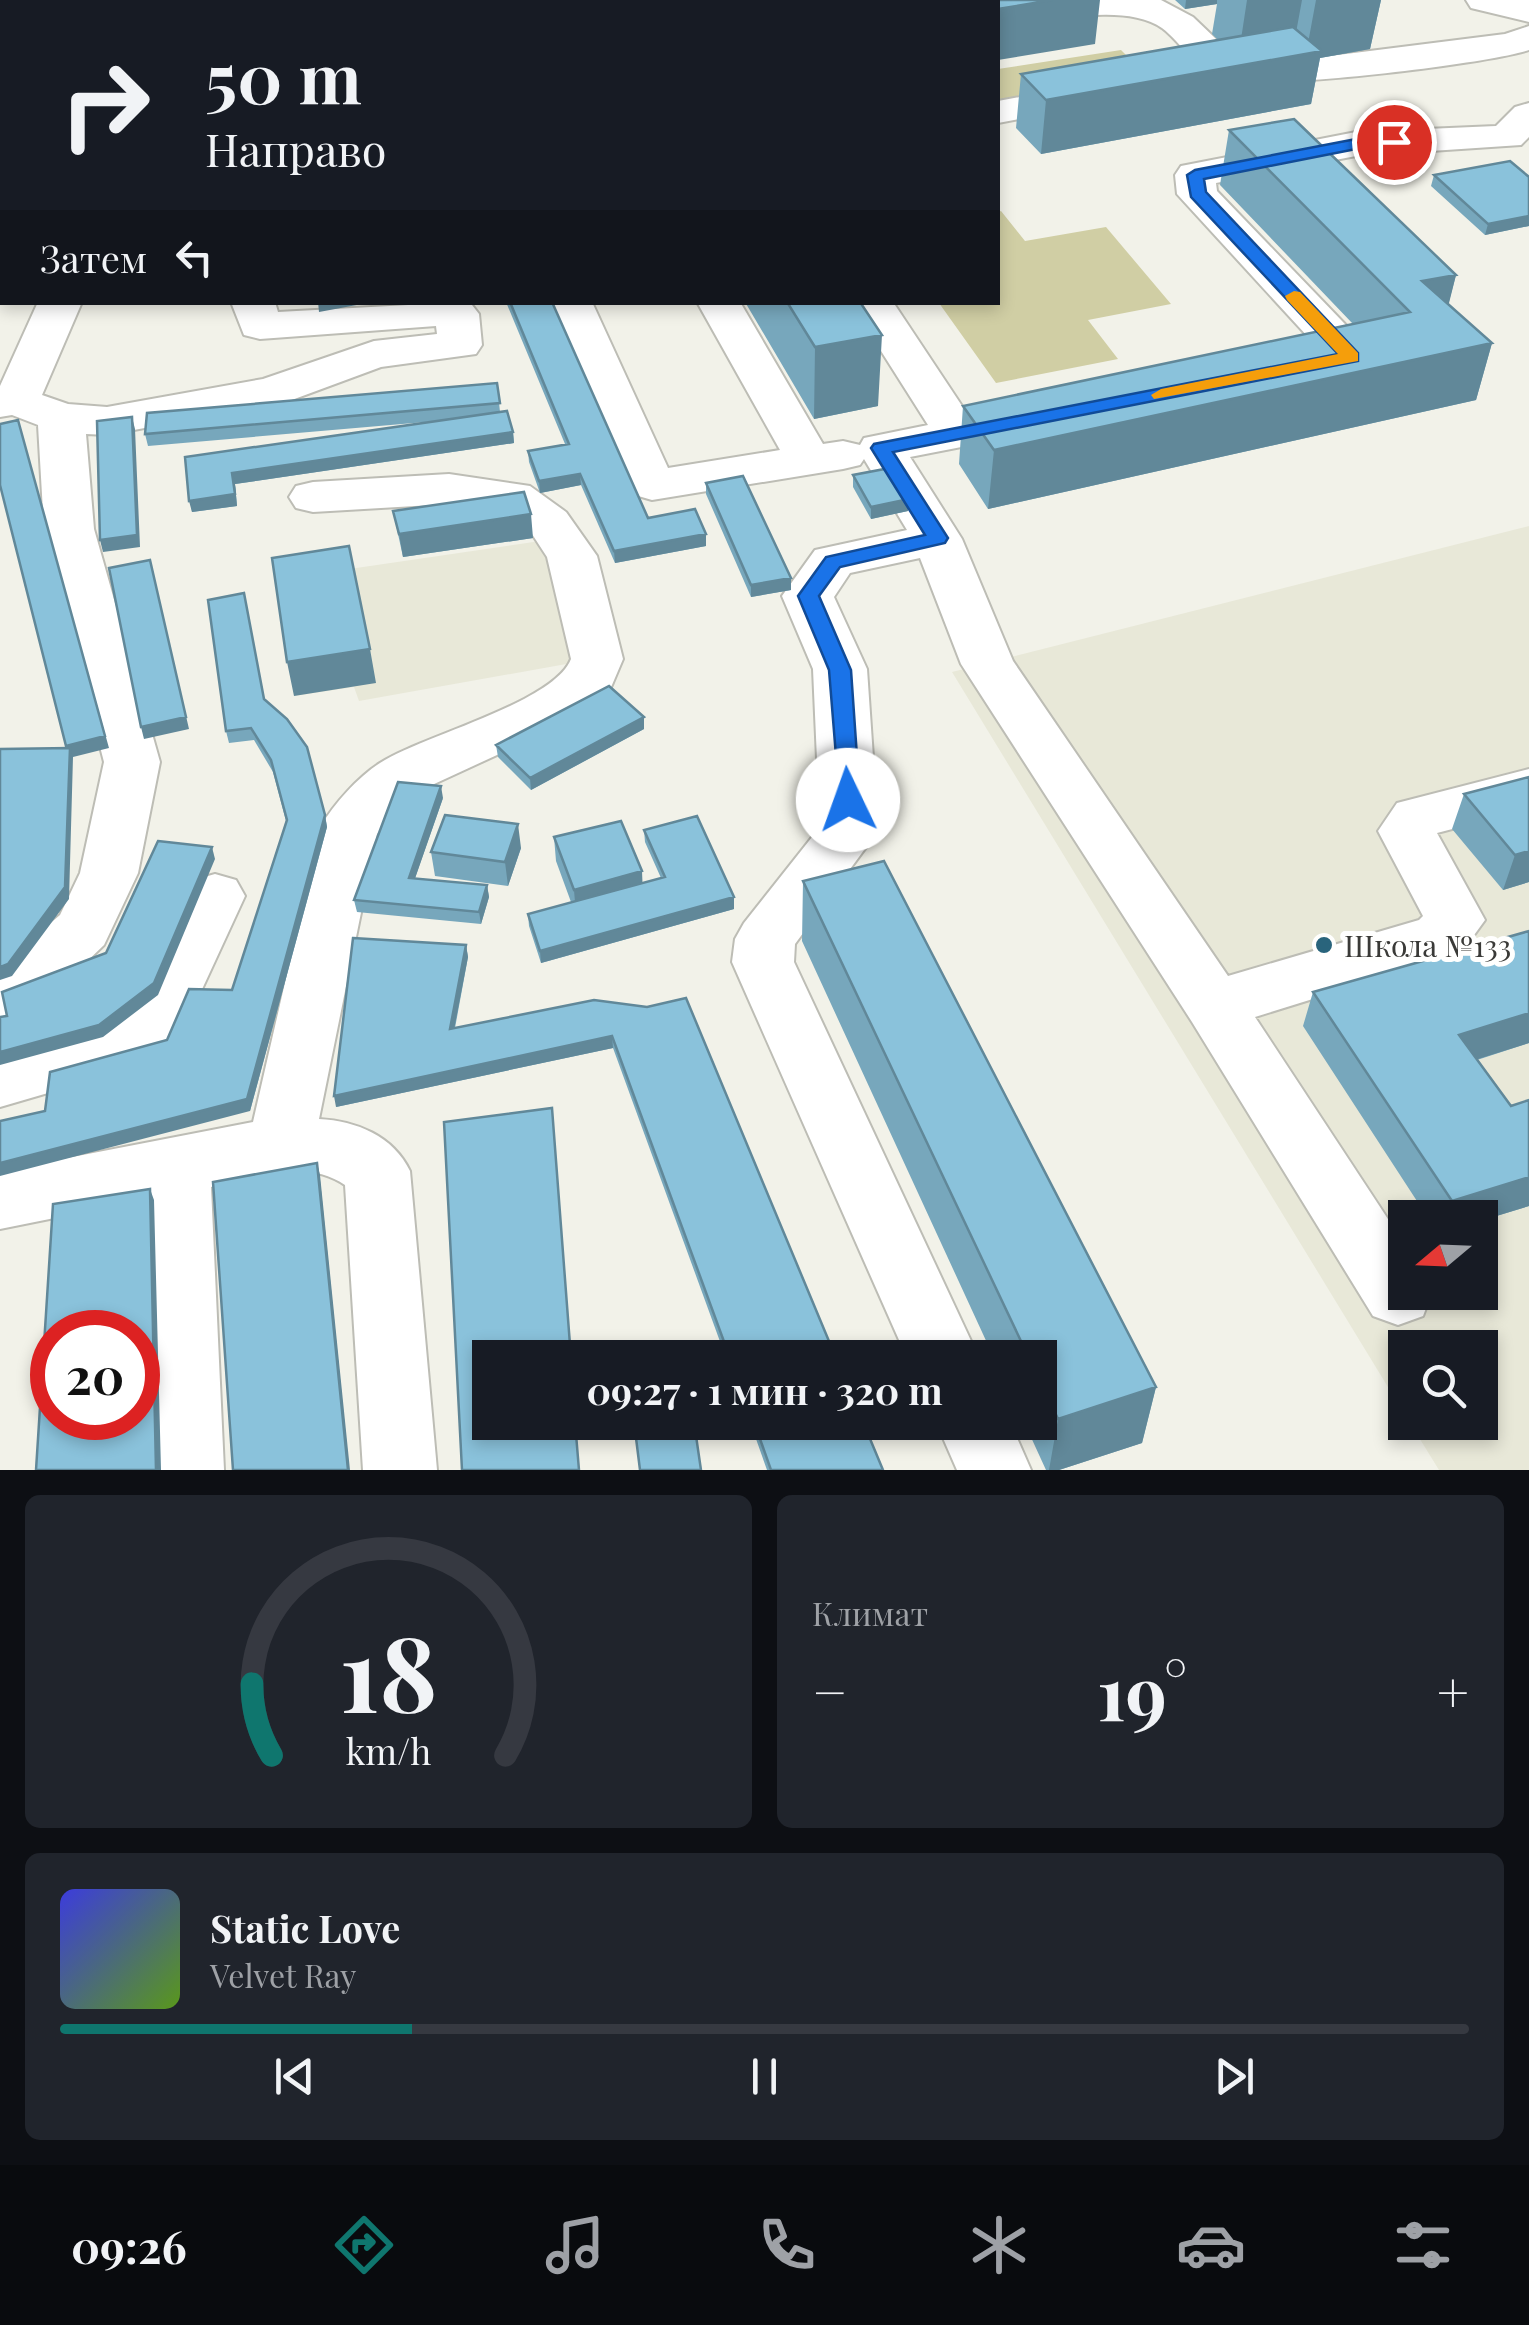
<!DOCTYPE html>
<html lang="ru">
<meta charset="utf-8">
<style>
body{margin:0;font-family:"Playfair Display",serif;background:#20242c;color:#f1f3f6;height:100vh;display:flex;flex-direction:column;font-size:38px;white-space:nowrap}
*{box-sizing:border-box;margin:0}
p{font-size:32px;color:#9ea1a6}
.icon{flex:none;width:55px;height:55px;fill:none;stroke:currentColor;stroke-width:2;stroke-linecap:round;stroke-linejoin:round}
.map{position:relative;height:1470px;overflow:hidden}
.sheet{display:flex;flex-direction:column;gap:25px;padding:25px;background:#0d0f14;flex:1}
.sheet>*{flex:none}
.hud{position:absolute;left:0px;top:0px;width:1000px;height:305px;box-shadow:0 5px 15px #0003;background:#171b24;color:#f1f3f6;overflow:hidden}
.needle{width:65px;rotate:251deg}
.fabs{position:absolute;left:1388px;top:1200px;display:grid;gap:20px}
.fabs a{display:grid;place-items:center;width:110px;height:110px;border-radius:0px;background:#171b24;box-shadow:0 5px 15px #0003;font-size:50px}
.speed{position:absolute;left:30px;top:1310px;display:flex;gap:20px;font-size:50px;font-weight:700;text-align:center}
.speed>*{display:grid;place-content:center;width:130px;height:130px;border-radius:50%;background:#171b24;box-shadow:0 5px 15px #0003;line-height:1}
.speed .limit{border:15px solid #d22;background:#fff;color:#111}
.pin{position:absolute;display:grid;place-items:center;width:85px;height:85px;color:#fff;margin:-42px;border:5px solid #fff;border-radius:50%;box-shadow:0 2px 10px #0007}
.me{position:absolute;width:110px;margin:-55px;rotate:357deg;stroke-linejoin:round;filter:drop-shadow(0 0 8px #0008)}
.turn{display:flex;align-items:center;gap:35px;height:210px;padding:0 40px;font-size:45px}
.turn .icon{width:130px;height:130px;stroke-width:2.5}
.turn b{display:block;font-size:70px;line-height:85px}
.then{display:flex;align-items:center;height:95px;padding:0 40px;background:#0003;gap:20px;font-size:38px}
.big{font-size:75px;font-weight:700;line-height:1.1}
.sheet .widget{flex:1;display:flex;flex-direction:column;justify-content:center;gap:15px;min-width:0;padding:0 35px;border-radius:15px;background:#20242c}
.sheet .dial{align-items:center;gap:0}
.dial svg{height:260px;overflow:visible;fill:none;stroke:#363941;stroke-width:7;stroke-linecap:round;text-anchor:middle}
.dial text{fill:#f1f3f6;stroke:none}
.song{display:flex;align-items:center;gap:30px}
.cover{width:120px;height:120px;border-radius:15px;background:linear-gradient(135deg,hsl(240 70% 55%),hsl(90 70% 35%))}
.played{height:10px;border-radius:5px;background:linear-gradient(90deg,#0f766e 25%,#363941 25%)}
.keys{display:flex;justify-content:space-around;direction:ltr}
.heat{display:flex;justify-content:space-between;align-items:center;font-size:55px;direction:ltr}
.sheet .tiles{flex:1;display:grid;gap:25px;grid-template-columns:1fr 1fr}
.widget:last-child{grid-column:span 2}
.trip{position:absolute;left:472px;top:1340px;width:585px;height:100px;border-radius:0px;background:#171b24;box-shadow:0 5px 15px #0003;font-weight:700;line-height:100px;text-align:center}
.dock{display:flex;height:160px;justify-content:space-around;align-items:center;background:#090b0e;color:#9ea1a6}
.dock .icon{width:70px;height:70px}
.dock .active{color:#0f766e}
.dock b{font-size:45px;color:#f1f3f6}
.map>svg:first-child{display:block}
.built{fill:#e8e8d8;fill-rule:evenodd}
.green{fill:#d0cea4}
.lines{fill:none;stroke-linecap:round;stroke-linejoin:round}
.minor-casing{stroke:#bdbdb5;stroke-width:4}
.minor{fill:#fff;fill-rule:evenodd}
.wall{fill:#77a7bc}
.shaded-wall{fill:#618899}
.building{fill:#8ac2db;stroke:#618899;stroke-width:2.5;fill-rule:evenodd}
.route{fill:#1a73e8;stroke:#114b97;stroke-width:2.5}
.slow{fill:#f59e0b}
.poi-dot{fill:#29647c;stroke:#fffffe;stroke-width:4}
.labels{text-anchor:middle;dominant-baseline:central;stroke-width:10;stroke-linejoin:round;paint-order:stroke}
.poi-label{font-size:30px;fill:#3a3a37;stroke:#fffffe;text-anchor:start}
</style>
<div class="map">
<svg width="1529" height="1470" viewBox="0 0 1529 1470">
<rect width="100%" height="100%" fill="#f2f2e9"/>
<path class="built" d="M1529,526v944h-90l-29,-47 70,-1v-74h-75v67l-453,-743zM1405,1218h75v74h-75z
M547,540l36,121 -224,40 -5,-14 -60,9 -15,-104 50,-20z"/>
<path class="green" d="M1121,50l26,26 -149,25v-32z
M1001,211l24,30 81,-14 65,77 -83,16 30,39 -122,24 -57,-80 59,-1v-90z"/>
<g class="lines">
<defs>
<path id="minor" d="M128,0h36v2h-35z
M1045,0h116l32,17 44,42h69l199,-25 24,-8v24c-41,14 -274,42 -311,29 -21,-8 -37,-37 -56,-51 -39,-27 -119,-5 -164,-1v-22z
M1466,0h63v22l-58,-14z
M0,54h2v23h-2z
M1091,84l13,3 6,8 -6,8 -106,20v-22z
M1529,103v34l-8,8 -165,11 -140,27 1,8 150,156 6,10 -6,10 -53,12 -16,-4 -7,-10 7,-10 22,-5 -143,-156 -2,-19 6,-9 175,-34 140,-6 19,-19z
M38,302h44l-40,93 26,9 39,3 156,-28 111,-38 63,-7 -1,-8 -176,13 -16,-4 -13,-33h44l3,10 186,-10 8,3 7,9 3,31 -6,9 -95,13 -92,34 -182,34 -21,-1 8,95 66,233 -22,111 -34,72 -53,51 -51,21v-51l60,-51 20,-42 24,-111 -60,-233 -6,-104 -26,-10 -12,2v-31z
M548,302h44l76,166 112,-18 -83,-148h43l83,142 20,-3 17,4 4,-7 64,-13 -78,-123h43l77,116 63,-12 16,4 7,10 -7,10 -139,27 52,82 51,122 215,315 191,-56 4,-4 -45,-85 19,-28 132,-34v40l-92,24 48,87 -24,33 -206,64 150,228v47h27l-9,24 -25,9 -25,-9 -181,-294 -231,-358 -41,-106 -70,15 -16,24 33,72 11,162 -83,113 -1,18 185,396h-72l-175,-396 3,-23 9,-16 76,-96 -7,-158 -31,-73 33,-46 92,-20 -43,-71 -4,6 -17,4 -191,31 -17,-5z
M449,474l81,12 36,26 31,44 26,103 -14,33 -45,32 -145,67 -42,43 -58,285c38,2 74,17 91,52l27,299h-74l-18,-285c-38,-27 -92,-8 -134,2l13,283h-74l-6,-270 -144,29v-58l253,-49 68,-296c13,-22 37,-49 59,-63 41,-27 174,-60 191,-104l-24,-102 -15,-23 -33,-24 -50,-6 -136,8 -17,-4 -7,-11 7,-11 17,-4z
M215,874l21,6 9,16 -65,141 -74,39 -106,31v-52l68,-18 67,-34 59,-123z
M936,1422h74l21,48h-74z"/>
</defs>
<use href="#minor" class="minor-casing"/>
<use href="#minor" class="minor"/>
</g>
<path class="wall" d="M0,0h87l-1,2h-84v27l-2,1z
M358,0h27v2h-27z
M482,0h29v2h-29z
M569,0h233l-16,2h-216z
M1175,0h206l-11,49 -50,9 -9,46 -270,50 -25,-26 5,-54 197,-34 -6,-6 5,-30 -32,5z
M0,123h2v67h-2z
M1229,130l227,145 -8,30 44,38 -16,57 -488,109 -29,-45 4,-58 390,-82 -133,-139z
M1434,175l95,2v49l-44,9 -54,-49z
M0,205h2v51h-2z
M506,302h46l96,216 58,28 -91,17 -34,-78 -41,8 -11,-31 -1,-11 37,-7z
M745,302h115l18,104 -64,13z
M497,383l3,29 13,20 1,11 -279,41 2,22 -45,6 -7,-55 252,-36 -289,25 -3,-12z
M853,475l56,24 -1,12 -37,8 -18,-32z
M706,483l85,107 -40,7 -45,-103z
M393,511l140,27 -130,19z
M264,699l61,116 2,12 -77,284h-205l122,-71 65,-50 54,-169 -13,-49 -19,-32 -25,3 -3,-12z
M644,729l-113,61 -33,-33 -2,-12z
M1529,777v105l-26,8 -51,-61 12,-35z
M443,798l-28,80 72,7 2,12 -8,27 -124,-12 -3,-12z
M644,830l90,79 -193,54 -12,-37 -1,-12 43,-12 -15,-41 -2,-24 88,34v12l19,-5 -16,-36z
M521,848l-13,38 -73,-10 -4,-24z
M803,881l353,506 -14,56 -83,27h-13l-22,-48h16v-64h-46l-192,-417z
M466,945l2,12 -13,71 139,-28 242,358h-110l-113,-310 -277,59z
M1313,992l216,51 -52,17 34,46 18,-6v106l-49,15v-3h-52l-125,-192z
M750,1422h113l20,48h-116z"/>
<path class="shaded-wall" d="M69,0h18l-1,2h-17z
M646,0h156l-16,2h-140z
M1052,0h48l-5,44 -97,16v-51z
M1186,0h31v4l-32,5z
M1247,0h55l-9,49 -55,10z
M1316,0h65l-11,49 -50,9 -9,46 -270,50 5,-54 260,-46z
M1529,216v10l-44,9 3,-11z
M1456,275l-14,56 -20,-50z
M318,302h55l-54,10z
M882,335l-4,71 -64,13 1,-72z
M1492,343l-16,57 -488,109 6,-59z
M132,417l3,12 5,118 -37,5 -3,-12z
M18,420l91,328 -36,9 -4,142 -57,77 -12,4v-13l70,-211 -4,-10z
M513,432l1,11 -279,41 2,22 -45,6 -3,-11 43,-28z
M580,474l1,11 -41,8 -1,-12z
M909,499l-1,12 -37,8v-12z
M531,514l2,24 -130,19 -4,-23z
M706,534v12l-91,17 -1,-12z
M150,560l39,169 -45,10 -3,-12z
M791,578v12l-40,7v-12z
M370,649l6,34 -82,13 -7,-34z
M644,717v12l-113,61 -1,-12z
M441,786l2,12 -32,92 -2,-12z
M325,815l2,12 -77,284 -250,65v-13l247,-64z
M518,824l3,24 -13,38 -3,-24z
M212,847l3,12 -57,136 -55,42 -103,28v-13l99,-27z
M1529,851v31l-26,8 12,-35z
M642,871l1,24 -67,19 -2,-24z
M487,885l2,12 -8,27 -2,-12z
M734,897v12l-193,54 -1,-12z
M466,945l2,12 -16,83 -2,-11z
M1529,1013v30l-83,26 13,-34z
M612,1036l1,12 -277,59 -2,-11z
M317,1163l3,12 30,295h-2z
M1529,1177v29l-49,15v-3h-34l6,-17z
M150,1189l4,11 7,270h-5z
M1156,1387l-14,56 -83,27h-10l9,-51z"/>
<path class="building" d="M426,0h26l1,2h-27z
M578,0h56l2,2h-57z
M880,0h172l-54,9v-7h-134z
M1293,27l29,24 -276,49 -25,-26z
M0,76h2v47h-2z
M1294,119l162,156 -34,6 70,62 -498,107 -31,-44 447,-94 -181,-182z
M1510,161l19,16v39l-41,8 -54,-49z
M0,205h2v19h-2z
M510,302h42l96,216 47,-9 11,25 -92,17 -34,-77 -41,7 -11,-30 41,-7z
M787,302h73l22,33 -67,12z
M497,383l3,20 -355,31 2,-21z
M507,411l6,21 -281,41 3,21 -46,7 -4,-44z
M132,417l5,118 -37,5 -3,-119z
M18,420l87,316 -39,10 -66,-261v-61z
M890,468l19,31 -38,8 -18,-32z
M743,476l48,102 -40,7 -45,-102z
M524,492l7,22 -132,20 -6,-23z
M349,546l21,103 -83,13 -15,-104z
M150,560l36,157 -45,10 -32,-159z
M244,593l20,106 23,20 20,28 18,68 -78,284 -247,64v-42l45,-10 5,-39 117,-32 22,-51 43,1 55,-170 -16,-60 -20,-32 -25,3 -18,-131z
M609,686l35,31 -114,61 -34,-33z
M70,748l-5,139 -57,77 -8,3v-218z
M1529,777v74l-14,4 -51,-61z
M398,782l43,4 -32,92 78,7 -8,27 -125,-12z
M445,815l73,9 -13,38 -74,-10z
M697,816l37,81 -194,54 -12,-37 137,-37 -21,-47z
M621,821l21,50 -68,19 -20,-53z
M158,841l54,6 -58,136 -55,42 -99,27v-35l7,-1 -5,-24 104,-39z
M884,861l272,526 -98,32 -18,-39v-22h-11l-226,-477z
M1529,931v82l-70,22 52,71 18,-6v77l-77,24 -139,-209z
M353,938l113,7 -16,84 144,-29 53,7 39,-9 150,360h-106l-118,-322 -278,60z
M552,1108l19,250h-81v64h85l4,48h-117l-18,-348z
M317,1163l31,307h-115l-20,-288z
M150,1189l6,281h-120l17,-266zM52,1332h86v86h-86z
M683,1344l2,14h-59v-6z
M634,1422h60l7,48h-61z
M754,1422h109l20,48h-112z"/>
<path class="route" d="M1356,139l38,-2 8,5 -8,5 -38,2 -152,30 2,13 152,161v8l-465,91 55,86 -3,5 -105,24 -21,29 32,74 9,130 -4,5h-16l-11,-135 -31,-74 28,-39 99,-22 -54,-87 3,-4 464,-90 -147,-157 -4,-22 8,-5z"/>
<path class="slow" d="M1294,291l6,1 58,61v8l-204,38 -3,-4 10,-6 177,-35 -51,-54 -2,-4z"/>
<circle class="poi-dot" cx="1324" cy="945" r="10"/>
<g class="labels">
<g class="poi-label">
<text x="1344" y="945">Школа №133</text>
</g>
</g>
</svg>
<div class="fabs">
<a><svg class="needle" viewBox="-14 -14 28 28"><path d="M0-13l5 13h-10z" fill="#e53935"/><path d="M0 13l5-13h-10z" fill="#9ea1a6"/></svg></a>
<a><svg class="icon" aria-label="search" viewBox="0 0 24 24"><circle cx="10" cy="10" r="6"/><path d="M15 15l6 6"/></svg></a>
</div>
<div class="speed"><div class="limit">20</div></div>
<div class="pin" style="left:1394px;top:142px;background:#d93025"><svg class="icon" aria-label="arrive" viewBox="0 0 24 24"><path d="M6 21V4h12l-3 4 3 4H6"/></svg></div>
<svg class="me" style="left:848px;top:800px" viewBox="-20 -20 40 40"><circle r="19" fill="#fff"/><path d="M0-13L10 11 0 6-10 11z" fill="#1a73e8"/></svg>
<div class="trip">09:27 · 1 мин · 320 m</div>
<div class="hud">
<div class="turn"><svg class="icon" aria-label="right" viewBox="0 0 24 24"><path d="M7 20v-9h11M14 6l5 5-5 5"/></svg><div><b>50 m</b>Направо</div></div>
<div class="then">Затем<svg class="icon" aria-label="left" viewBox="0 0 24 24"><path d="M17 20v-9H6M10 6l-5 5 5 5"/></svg></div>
</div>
</div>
<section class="sheet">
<div class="tiles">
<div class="widget dial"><svg viewBox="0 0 100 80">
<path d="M14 69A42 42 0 1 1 86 69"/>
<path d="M14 69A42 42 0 0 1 8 47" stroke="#0f766e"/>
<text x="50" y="56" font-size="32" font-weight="700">18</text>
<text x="50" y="72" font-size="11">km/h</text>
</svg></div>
<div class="widget"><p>Климат</p>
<div class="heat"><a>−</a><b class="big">19°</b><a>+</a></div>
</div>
<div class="widget">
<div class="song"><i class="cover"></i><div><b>Static Love</b><p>Velvet Ray</p></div></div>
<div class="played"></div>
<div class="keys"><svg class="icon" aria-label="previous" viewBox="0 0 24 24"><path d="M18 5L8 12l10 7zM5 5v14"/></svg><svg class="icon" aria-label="pause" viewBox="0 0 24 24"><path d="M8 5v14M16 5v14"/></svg><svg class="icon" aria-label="next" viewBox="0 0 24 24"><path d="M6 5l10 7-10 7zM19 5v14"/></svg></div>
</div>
</div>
</section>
<nav class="dock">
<b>09:26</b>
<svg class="icon active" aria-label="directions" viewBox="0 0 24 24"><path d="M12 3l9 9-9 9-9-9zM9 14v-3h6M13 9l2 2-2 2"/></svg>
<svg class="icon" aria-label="music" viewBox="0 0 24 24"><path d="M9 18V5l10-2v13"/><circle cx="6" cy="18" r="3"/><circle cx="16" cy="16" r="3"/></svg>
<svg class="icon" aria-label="phone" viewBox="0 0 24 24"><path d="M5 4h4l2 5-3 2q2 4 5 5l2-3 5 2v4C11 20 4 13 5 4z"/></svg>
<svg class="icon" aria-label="climate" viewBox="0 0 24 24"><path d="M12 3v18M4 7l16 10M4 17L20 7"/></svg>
<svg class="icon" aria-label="car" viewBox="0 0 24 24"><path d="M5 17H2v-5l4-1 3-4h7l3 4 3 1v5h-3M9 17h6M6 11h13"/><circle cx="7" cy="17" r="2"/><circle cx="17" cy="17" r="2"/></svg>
<svg class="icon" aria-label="filters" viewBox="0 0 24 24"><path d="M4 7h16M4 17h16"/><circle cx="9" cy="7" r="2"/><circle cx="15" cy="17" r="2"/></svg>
</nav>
